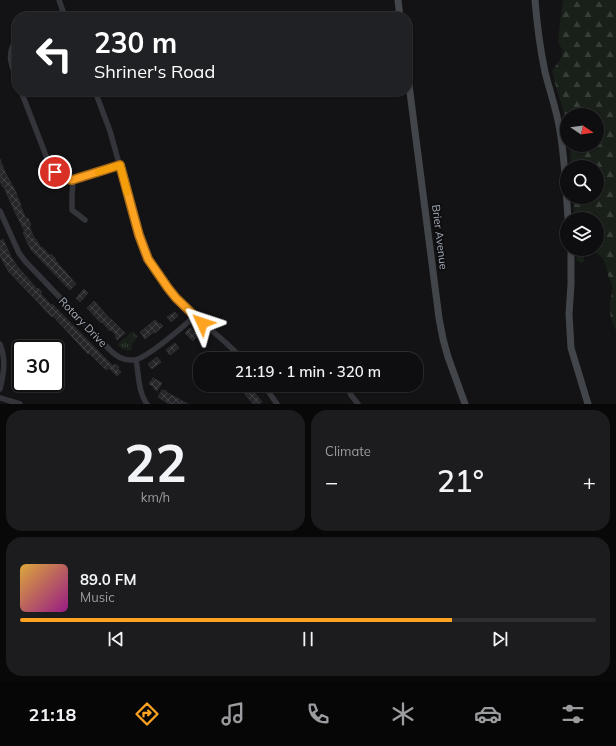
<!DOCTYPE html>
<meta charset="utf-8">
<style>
body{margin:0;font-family:Mulish,sans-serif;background:#1c1c1e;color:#f1f3f6;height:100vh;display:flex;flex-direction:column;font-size:15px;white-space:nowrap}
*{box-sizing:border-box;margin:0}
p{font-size:13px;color:#9b9c9f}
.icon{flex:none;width:22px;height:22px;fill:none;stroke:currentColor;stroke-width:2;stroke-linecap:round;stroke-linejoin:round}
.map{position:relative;height:404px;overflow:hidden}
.panel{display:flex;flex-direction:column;gap:6px;padding:6px;background:#080809;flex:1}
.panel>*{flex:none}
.banner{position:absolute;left:12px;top:12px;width:400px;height:84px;border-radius:16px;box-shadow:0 1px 3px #0004,0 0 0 1px #2e2e30;background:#202124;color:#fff;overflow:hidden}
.needle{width:26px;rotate:103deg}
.tools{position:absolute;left:560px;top:108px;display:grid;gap:8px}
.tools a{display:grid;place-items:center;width:44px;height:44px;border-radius:50%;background:#0e0e10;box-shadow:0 1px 3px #0004,0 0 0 1px #2e2e30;font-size:20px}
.speed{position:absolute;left:12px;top:340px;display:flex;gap:8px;font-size:20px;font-weight:700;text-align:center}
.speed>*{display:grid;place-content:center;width:52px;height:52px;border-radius:50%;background:#0e0e10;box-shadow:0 1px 3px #0004,0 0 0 1px #2e2e30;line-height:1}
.speed .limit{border:2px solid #111;border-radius:6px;background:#fff;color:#111}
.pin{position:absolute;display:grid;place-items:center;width:34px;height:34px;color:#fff;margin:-17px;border:2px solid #fff;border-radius:50%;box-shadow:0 1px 4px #0007}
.me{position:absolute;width:44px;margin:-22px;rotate:312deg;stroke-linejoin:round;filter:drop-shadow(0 0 3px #0008)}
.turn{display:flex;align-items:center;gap:14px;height:84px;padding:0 16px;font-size:18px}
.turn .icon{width:52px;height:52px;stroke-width:2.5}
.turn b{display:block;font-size:28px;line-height:34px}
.big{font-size:30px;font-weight:600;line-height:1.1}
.panel .widget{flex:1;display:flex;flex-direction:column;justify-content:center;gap:6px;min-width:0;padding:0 14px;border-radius:16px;background:#1c1c1e}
.panel .dial{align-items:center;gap:0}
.dial b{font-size:52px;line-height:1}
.song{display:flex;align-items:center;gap:12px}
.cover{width:48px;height:48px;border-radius:6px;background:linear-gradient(135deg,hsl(40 70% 55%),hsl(310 70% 35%))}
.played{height:4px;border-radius:2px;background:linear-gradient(90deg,#fea222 75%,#2e2e30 75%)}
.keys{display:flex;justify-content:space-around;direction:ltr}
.heat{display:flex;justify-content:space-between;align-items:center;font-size:22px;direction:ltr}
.panel .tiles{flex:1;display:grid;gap:6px;grid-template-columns:1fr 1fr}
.widget:last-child{grid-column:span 2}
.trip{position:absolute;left:193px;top:352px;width:230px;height:40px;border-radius:16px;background:#0e0e10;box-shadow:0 1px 3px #0004,0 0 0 1px #2e2e30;font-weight:600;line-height:40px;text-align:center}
.dock{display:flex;height:64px;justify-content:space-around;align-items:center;background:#060606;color:#9b9c9f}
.dock .icon{width:28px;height:28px}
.dock .selected{color:#fea222}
.dock b{font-size:18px;color:#f1f3f6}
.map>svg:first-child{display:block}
.grass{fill:url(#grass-tufts)}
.forest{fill:url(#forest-firs)}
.building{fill:url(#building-cross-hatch);stroke:#2d2d31}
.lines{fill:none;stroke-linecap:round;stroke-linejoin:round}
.street{stroke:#34353a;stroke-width:5.5}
.secondary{stroke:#42454a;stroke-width:7}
.route-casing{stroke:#a56916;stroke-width:10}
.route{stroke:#fea222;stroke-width:7}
.slow{stroke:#f59e0b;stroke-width:7}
.labels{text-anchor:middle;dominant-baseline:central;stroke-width:4;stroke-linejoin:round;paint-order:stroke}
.street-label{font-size:11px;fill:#a4abb6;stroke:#0e0e10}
</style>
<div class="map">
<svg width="616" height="404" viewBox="0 0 616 404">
<defs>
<pattern id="grass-tufts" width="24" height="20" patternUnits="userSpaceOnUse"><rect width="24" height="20" fill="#192019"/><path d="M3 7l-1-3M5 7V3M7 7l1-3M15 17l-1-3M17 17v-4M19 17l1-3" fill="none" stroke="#373e38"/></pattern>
<pattern id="forest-firs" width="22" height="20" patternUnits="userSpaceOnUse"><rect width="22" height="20" fill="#192019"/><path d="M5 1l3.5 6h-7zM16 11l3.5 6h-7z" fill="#373e38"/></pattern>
<pattern id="building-cross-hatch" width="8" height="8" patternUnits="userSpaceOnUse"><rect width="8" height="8" fill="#262629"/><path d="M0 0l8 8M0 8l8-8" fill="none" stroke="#424346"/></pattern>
</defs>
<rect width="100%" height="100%" fill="#131315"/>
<path class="grass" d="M133,331l5,6 -6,7 -1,7 -7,-1 -7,-5 7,-7 3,-1 1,-3z"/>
<path class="forest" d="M563,0h53v331c-2,-7 -6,-13 -6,-21 -1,-8 3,-16 2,-24 0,-4 -4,-8 -4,-12 -4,-16 -4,-18 -20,-24l-4,3v8l-3,2 -4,-3 -1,-11h21v-30h-23l-1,-22h24v-30h-26l-1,-22h27v-30h-30v8l-10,-33 -5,-19 8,-11 3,-10 -5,-7 2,-21z"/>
<path class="building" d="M0,159l5,13 12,22h-1l5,11h-1l6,14 2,-1 3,7 -2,1 6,14 1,-1 5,9 1,-1 8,9 1,-2 5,5 -1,1 21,24 -6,6 -38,-39 -4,-7 -5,-12h2l-11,-22 -10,-23h-1l-3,-6z
M3,239l8,18 6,9 20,23 1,-1 4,4 -2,1 11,12 1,-1 53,54 8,8 2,-2 4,3 -1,2 3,3 -4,4 -8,-8 -3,2 -17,-17 -1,1 -24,-26 -11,-12 -1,1 -43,-45 -9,-16v-15z
M84,289l4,4 -8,9 -4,-4z
M94,301l16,18h1l14,14 -8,7 -2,-6 -4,-4 -1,1 -8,-9 -1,1 -14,-15z
M175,312l3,4 -7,6 -4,-5z
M155,320l4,4 1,-1 3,3 -8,7 -1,-1 -9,7 -5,-7z
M190,328l8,7 -5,6 -8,-8z
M175,343l4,5 -9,7 -4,-5z
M157,357l4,5 -9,7 -4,-5z
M153,378l9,5 -5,8 -4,-3 1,-1 -5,-3z
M242,385h6l14,17 -3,2h-6l-14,-17z
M162,390l4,1 2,2 20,11h-19l-3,-2 -8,-5z"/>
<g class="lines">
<path class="street" d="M59,0l6,17
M17,39c-11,14 -6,26 0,41
M21,91l29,75 9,10 7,3 7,1 47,-15
M95,91l15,40 29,104 10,24 19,29 8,10 10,10 39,34 18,17
M73,180l-1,16v14l13,10
M0,211l19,42 6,8 84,88c7,7 14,12 25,11 12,-1 50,-34 61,-44
M0,344c6,15 4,29 0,45
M353,359l2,-4
M136,360c3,15 2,32 11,44
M264,385l13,19
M347,385l4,10 7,9
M0,398l20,6"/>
<path class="secondary" d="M398,0l2,17
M535,0c2,25 5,48 10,72 5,20 12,39 15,59 5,29 6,59 8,88
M407,69l32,249 4,21 5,18 17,47
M571,249v35l-2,30 2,34 17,56"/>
</g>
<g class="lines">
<defs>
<path id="route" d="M55,172c5,4 10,7 17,8l48,-15 19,70 9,24 20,29 8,10 26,25"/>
</defs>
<use href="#route" class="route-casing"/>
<use href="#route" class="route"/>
<path class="slow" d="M98,172l22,-7 7,27"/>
</g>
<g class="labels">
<g class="street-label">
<text transform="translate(440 237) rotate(83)">Brier Avenue</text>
<text transform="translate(83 322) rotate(46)">Rotary Drive</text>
</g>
</g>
</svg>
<div class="tools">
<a><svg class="needle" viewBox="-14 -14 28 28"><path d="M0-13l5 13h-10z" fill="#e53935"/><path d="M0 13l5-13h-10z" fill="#9b9c9f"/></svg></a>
<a><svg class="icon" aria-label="search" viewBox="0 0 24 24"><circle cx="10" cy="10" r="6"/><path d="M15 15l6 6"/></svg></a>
<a><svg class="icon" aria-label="layers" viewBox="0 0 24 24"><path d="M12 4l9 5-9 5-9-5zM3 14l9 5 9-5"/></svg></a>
</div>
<div class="speed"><div class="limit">30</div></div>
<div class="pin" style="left:55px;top:172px;background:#d93025"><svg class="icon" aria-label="arrive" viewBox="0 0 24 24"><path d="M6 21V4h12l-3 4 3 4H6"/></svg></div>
<svg class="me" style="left:202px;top:323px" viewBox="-20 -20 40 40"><path d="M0-17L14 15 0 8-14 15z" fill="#fea222" stroke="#fff" stroke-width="4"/></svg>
<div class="trip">21:19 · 1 min · 320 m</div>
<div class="banner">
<div class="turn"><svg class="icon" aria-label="left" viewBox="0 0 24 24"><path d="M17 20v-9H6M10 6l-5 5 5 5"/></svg><div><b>230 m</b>Shriner's Road</div></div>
</div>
</div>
<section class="panel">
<div class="tiles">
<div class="widget dial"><b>22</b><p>km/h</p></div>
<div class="widget"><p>Climate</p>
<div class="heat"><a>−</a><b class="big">21°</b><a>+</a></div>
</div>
<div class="widget">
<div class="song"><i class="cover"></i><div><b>89.0 FM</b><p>Music</p></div></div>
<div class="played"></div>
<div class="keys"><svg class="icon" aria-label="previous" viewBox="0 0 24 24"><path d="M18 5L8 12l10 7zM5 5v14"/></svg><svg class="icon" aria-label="pause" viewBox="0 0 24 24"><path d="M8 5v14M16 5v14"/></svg><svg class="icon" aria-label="next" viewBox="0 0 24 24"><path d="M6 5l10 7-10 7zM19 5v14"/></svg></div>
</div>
</div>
</section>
<nav class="dock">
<b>21:18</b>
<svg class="icon selected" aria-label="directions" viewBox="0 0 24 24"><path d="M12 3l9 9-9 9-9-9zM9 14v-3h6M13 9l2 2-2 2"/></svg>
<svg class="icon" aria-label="music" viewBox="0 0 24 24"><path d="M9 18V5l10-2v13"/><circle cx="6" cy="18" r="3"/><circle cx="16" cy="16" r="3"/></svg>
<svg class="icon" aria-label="phone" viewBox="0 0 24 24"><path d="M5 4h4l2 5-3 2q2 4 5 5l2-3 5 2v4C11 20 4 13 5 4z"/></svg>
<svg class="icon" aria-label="climate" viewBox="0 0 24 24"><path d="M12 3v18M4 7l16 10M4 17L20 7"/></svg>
<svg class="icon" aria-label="car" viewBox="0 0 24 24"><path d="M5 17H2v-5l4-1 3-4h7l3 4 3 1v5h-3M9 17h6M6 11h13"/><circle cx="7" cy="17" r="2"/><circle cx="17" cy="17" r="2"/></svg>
<svg class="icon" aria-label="filters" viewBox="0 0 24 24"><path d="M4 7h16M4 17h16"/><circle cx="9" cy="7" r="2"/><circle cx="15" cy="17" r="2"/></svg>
</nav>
